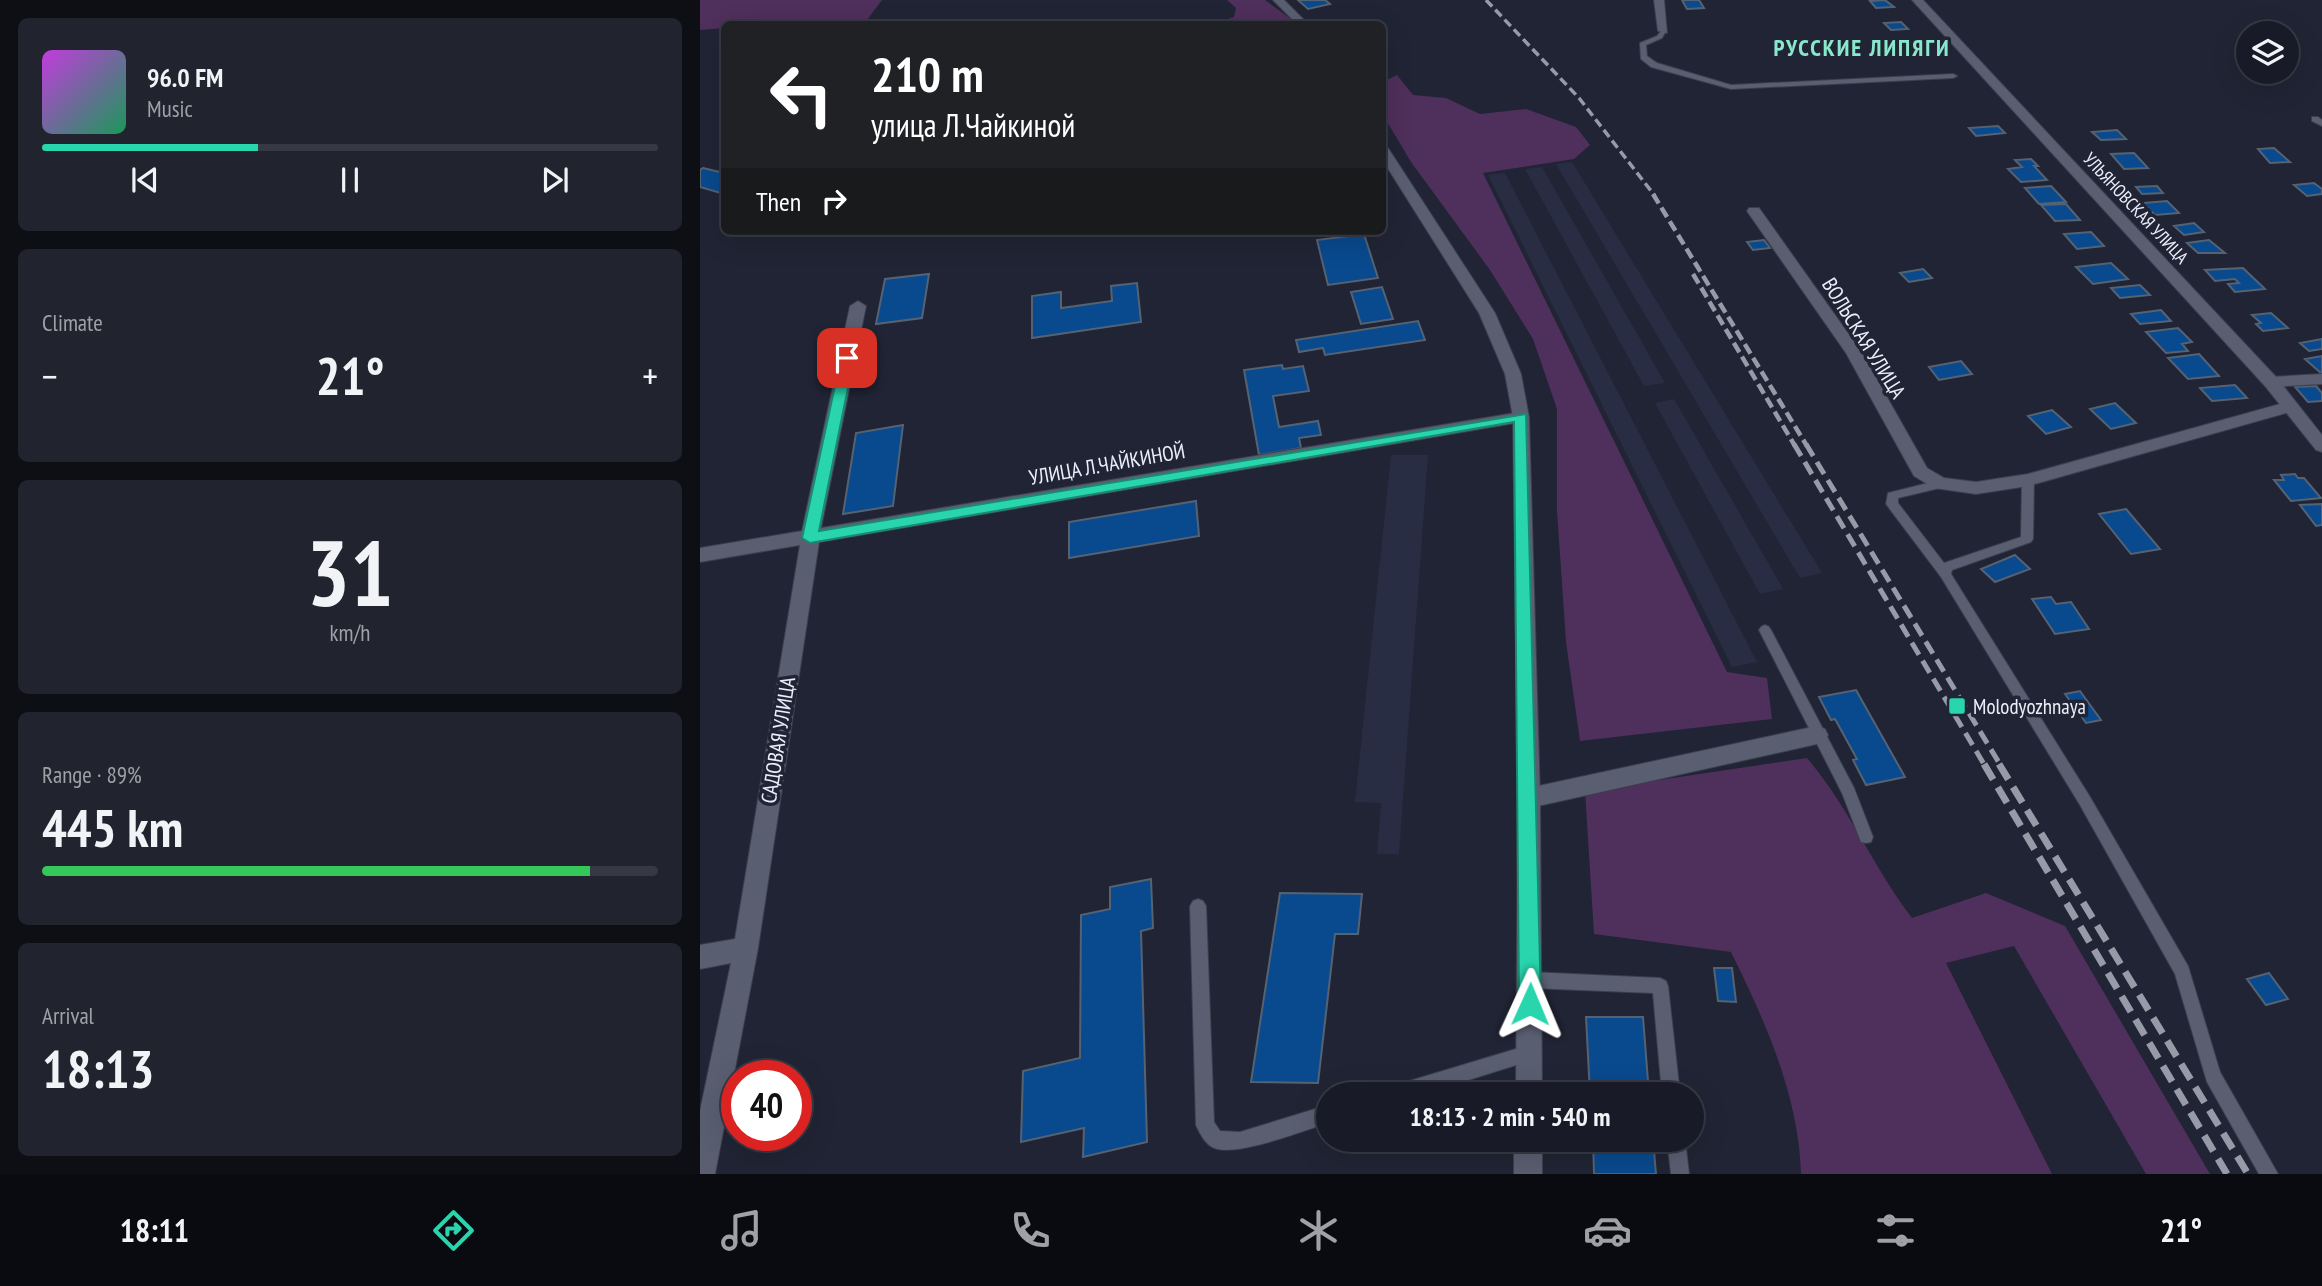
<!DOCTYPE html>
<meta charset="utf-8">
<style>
body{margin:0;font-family:"PT Sans Narrow",sans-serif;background:#21242f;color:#f1f3f6;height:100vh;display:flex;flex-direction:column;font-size:26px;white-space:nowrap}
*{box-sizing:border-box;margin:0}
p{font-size:23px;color:#9fa1a7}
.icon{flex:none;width:38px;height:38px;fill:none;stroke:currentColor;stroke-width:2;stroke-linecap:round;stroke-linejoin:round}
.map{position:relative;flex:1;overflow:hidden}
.drawer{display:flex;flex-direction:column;gap:18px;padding:18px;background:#0d0f15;width:700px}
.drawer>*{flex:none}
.top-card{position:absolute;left:21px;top:21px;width:665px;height:214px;border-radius:10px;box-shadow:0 7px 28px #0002,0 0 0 2px #363944;background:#202124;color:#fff;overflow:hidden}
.tools{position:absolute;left:1536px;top:21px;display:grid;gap:14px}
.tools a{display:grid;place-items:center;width:63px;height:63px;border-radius:50%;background:#181b27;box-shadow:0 7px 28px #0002,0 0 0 2px #363944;font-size:35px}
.speed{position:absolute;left:21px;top:1060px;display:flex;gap:14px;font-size:35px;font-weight:700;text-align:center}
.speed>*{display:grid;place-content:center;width:91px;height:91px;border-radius:50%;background:#181b27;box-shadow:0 7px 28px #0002,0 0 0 2px #363944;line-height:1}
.speed .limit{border:10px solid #d22;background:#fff;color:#111}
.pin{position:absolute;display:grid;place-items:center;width:60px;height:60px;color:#fff;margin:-30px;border-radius:14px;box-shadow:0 4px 10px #0006}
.me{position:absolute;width:77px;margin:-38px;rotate:1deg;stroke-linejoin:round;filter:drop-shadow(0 0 5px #0008)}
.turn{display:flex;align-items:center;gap:24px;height:147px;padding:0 35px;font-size:32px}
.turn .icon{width:91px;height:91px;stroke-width:2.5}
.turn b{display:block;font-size:49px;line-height:60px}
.then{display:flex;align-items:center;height:66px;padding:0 35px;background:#0003;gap:14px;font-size:26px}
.big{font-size:52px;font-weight:700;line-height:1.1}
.drawer .tile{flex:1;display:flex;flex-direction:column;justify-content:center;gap:10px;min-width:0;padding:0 24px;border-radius:10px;background:#21242f}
.drawer .dial{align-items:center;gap:0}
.dial b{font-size:91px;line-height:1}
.song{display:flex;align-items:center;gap:21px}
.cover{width:84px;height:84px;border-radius:10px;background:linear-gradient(135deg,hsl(290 70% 55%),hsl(150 70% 35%))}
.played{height:7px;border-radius:4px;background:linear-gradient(90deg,#28d5ad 35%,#363944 35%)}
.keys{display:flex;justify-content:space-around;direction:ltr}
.heat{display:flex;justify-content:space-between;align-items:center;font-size:38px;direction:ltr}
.charge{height:10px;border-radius:5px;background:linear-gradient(90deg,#34c759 89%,#363944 0)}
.trip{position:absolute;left:616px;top:1082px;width:388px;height:70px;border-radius:35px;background:#181b27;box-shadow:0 7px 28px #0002,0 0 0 2px #363944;font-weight:700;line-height:70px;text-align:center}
.menu{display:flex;height:112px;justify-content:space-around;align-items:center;background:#0a0b10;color:#9fa1a7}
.menu .icon{width:49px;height:49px}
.menu .current{color:#28d5ad}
.menu b{font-size:32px;color:#f1f3f6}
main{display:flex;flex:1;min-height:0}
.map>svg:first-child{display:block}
.built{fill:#292d44}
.green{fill:#4f2f5b}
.building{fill:#09498d;stroke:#556272;stroke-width:2}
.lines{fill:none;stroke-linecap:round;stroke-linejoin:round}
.service-casing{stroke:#3c3f4d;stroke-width:2}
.minor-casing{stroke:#3c3f4d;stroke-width:2}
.tertiary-casing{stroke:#3c3f4d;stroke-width:2}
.service{fill:#595e71;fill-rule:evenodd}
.minor{fill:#595e71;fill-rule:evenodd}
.tertiary{fill:#595e71;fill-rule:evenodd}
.rail-far3{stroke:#979ba8;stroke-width:3.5;stroke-dasharray:9 4.5;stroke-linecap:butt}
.rail-far2{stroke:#979ba8;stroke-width:4.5;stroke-dasharray:11 5;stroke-linecap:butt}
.rail-far1{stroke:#979ba8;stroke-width:5;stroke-dasharray:14 7;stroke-linecap:butt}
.rail{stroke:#979ba8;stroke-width:7;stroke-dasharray:18 9;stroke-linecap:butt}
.route{fill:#28d5ad;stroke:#1a8a70;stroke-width:2}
.poi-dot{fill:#28d5ad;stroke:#202434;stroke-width:2.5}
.labels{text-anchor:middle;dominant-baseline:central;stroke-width:7;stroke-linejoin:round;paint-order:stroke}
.far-street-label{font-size:18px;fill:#eceffa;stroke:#202434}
.street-label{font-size:21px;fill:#eceffa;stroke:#202434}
.poi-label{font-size:21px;fill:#eceffa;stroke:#202434;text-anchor:start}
.far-district-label{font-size:23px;font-weight:bold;letter-spacing:2px;fill:#89e8cb;stroke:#202434}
</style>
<main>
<section class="drawer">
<div class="tile">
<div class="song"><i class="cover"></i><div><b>96.0 FM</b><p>Music</p></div></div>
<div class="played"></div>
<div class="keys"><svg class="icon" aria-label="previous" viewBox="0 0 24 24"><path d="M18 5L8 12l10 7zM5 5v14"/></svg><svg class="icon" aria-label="pause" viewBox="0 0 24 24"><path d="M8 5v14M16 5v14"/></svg><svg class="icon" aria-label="next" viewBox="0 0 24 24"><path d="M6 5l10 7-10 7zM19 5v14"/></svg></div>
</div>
<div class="tile"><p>Climate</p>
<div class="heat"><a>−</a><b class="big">21°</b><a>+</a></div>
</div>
<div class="tile dial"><b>31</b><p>km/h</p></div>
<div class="tile"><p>Range · 89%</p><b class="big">445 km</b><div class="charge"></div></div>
<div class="tile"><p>Arrival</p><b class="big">18:13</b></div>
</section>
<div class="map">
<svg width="1622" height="1174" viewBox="0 0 1622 1174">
<rect width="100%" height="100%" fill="#202434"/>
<path class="built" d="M872,162l250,411 -22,5 -244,-414z
M842,167l123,216 -21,3 -119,-217z
M805,173l252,489 -25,5 -244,-492z
M974,399l109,190 -23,5 -105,-191z
M691,455h37l-29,399h-22l4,-51 -26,-1z"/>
<path class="green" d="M0,0h182l-15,20 -143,4v4l-24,2z
M527,0h38l26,19 -3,5h-76l22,-7 2,-9z
M697,75l16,20 33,3 34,16 46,-5 50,18 14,18 -16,14 -91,14 244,499 40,6 5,41 -192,22 -14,-99 -9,-131v-102l-24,-70 -43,-69 -79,-108 -28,-47v-33z
M1107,758c42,49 66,109 105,160l74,-25 79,33 145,248h-64l-132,-228 -68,17 106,211h-251c-2,-78 -36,-153 -70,-222l-137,-18 -9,-143z"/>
<path class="building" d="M598,0h27l5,4 -22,5z
M982,0h17l5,8 -17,1z
M1185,0l9,7 -18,1 -6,-7z
M1201,22l7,7 -17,1 -7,-7z
M1298,126l7,7 -29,3 -7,-8z
M1417,130l9,9 -25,1 -9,-8z
M1574,148l16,14 -20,1 -12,-14z
M1434,153l14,15 -24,1 -13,-15z
M1331,159l7,7h-4l13,14 -26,2 -13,-13 14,-2 -7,-7z
M3,168l21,5v21l-24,-7v-17z
M1614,183l8,6v5l-15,2 -13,-11z
M1351,186l15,16 -27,2 -14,-16z
M1457,186l6,7 -21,1 -6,-7z
M1467,201l12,12 -24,2 -12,-12z
M1366,204l14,16 -25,1 -14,-16z
M1494,223l10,9 -20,3 -10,-9z
M1391,232l13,14 -27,3 -13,-15z
M664,234l14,44 -50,7 -11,-45z
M1064,240l6,8 -17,2 -6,-8z
M1509,240l16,13h-27l-11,-10z
M1411,263l17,16 -35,5 -17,-17z
M1543,268l22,21 -30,3 -7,-8 11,-1 -4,-4 -20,2 -10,-11z
M1223,269l9,9 -23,4 -9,-9z
M229,274l-7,44 -46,6 9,-45z
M437,283l4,39 -109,16v-42l29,-4v16l51,-7 -1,-15z
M1440,285l10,10 -30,3 -9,-10z
M682,287l11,32 -32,5 -10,-32z
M1461,310l10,11 -31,3 -9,-10z
M1571,313l17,15 -25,3 -7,-7 5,-1 -9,-8z
M718,321l7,19 -100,15 -2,-7 -24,4 -3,-12z
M1478,328l14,14 -10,2 6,7 -22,2 -20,-21z
M1622,339v10l-13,2 -9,-8z
M1499,354l20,22 -31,3 -20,-21z
M1622,356v18l-17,-15z
M1261,361l11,13 -33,6 -10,-13z
M582,365l1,4 20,-3 6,25 -36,5 6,31 39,-6 3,14 -22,3 2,10 -42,7 -15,-85z
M1535,385l12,13 -35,3 -12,-13z
M1616,386l6,7v8l-14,1 -13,-15z
M1415,403l21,20 -25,6 -21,-20z
M1352,410l19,17 -25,7 -18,-18z
M203,425l-10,81 -50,8 13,-81z
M1595,474l3,4h6l17,20 -30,3 -17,-21h10l-3,-5z
M496,501l3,35 -130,22v-36z
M1622,504v21l-6,1 -16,-21z
M1426,509l34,40 -29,5 -32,-40z
M1315,555l15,14 -35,13 -14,-13z
M1351,597l5,7 15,-2 18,27 -34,5 -23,-35z
M1156,690l49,87 -39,8 -13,-25 4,-1 -22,-40 -4,1 -12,-23z
M1380,691l21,29 -15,3 -21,-29z
M451,879l2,49 -12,3 6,211 -64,15 1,-29 -63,14 2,-71 57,-13 1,-143 29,-6v-22z
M580,893l82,1 -4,40h-23l-17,149 -67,-1z
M1014,968h18l4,34 -18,-1z
M1569,973l19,26 -22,6 -19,-26z
M886,1017h57l6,77h-59z
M893,1139h60l3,35h-62z"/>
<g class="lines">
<defs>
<path id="service" d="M963,29l3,2 -4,7 -16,7 1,11 10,7 74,22 222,-11 4,2 -4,2 -222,11 -80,-22 -10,-8 -1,-16 17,-7z
M1612,117h6l4,3v6l-10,-5z
M1328,476l6,4 -1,59 -2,3 -79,28 -1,4 139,223 98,169 32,106 58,102h-19l-52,-92 -32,-108 -95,-169 -139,-228 -55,-73 2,-11 52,-13 4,1 2,3 -2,3 -46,11v5l46,60 77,-26 1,-57z
M1065,625l4,2 2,3 83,158 19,49 -2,5 -5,1 -5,-1 -19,-49 -83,-163 2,-3z
M498,899l5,2 3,5 8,216 6,9 20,1 88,-27v18c-23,7 -96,36 -116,24 -7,-4 -13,-15 -16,-22l-6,-219 3,-5z
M830,972l130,6 6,3 2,5 12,108h-18l-9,-101 -123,-5 -6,-3 -2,-5 2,-5z
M829,1045l6,2 2,6 -2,6 -6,2 -105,33h-36l2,-6 6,-3z
M967,1139h18l4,35h-18z"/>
<path id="minor" d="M954,0h10l3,33 -9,-2z
M1049,208h10l103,145 65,115 17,10 32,4 52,-8 263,-73 8,5 -2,4 -269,76 -52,8 -42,-6 -20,-12 -68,-123 -99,-142z
M158,301l8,5 -45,222 700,-116 8,5 -8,5 -702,120 -61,406 -43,226h-15v-63l31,-148 -31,6v-24l35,-6 65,-394 -100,17v-14l102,-17 48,-225z
M1622,374v10l-51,3 -8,-5 8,-5z
M1117,726l8,3 3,6 -3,6 -8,3 -288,64 -8,-3 -3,-7 3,-7 8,-3z"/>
<path id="tertiary" d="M573,0h11l24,24h-11z
M1212,0h11l354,378 45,57v17l-6,-2 -51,-64z
M682,144l6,4 107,165 26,61 8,43 11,381 2,296h-26l2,-296 -5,-381 -8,-43 -26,-61 -97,-154z
M814,1139h28v35h-28z"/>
</defs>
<use href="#service" class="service-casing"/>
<use href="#minor" class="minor-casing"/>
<use href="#tertiary" class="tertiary-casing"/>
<use href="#service" class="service"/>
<use href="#minor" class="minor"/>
<use href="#tertiary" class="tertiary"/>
<path class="rail-far3" d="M786,0l93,98 76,98"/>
<path class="rail-far2" d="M953,194l154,252
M993,274l102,172"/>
<path class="rail-far1" d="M1094,444l191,322
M1106,444l195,322"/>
<path class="rail" d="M1284,764l243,410
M1299,764l249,410"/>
</g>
<path class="route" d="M147,354l7,4 -35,173 707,-117 15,590 -4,8 -7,3 -7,-3 -4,-8 -5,-582 -704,121 -8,-5 39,-180z"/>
<rect class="poi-dot" x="1248" y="697" width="18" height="18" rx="3.5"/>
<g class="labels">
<g class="far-street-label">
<text transform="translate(1436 208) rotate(47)">УЛЬЯНОВСКАЯ УЛИЦА</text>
</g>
<g class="street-label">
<text transform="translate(1164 338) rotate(58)">ВОЛЬСКАЯ УЛИЦА</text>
<text transform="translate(407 464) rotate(-10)">УЛИЦА Л.ЧАЙКИНОЙ</text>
<text transform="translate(78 740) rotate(-81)">САДОВАЯ УЛИЦА</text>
</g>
<g class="poi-label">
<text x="1273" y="706">Molodyozhnaya</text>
</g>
<g class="far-district-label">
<text x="1162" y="47">РУССКИЕ ЛИПЯГИ</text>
</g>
</g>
</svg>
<div class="tools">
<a><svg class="icon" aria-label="layers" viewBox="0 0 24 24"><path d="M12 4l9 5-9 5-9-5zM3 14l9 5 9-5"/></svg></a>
</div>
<div class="speed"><div class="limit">40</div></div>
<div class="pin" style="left:147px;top:358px;background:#d93025"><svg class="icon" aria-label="arrive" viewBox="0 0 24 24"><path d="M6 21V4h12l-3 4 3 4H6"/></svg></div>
<svg class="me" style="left:830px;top:1004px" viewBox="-20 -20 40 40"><path d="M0-17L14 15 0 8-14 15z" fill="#28d5ad" stroke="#fff" stroke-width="4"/></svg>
<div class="trip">18:13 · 2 min · 540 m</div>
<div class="top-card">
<div class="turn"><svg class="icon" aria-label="left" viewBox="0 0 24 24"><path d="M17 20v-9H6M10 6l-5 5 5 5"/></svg><div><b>210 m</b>улица Л.Чайкиной</div></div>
<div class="then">Then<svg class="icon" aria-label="right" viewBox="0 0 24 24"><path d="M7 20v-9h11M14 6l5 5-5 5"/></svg></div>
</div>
</div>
</main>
<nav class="menu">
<b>18:11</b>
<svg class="icon current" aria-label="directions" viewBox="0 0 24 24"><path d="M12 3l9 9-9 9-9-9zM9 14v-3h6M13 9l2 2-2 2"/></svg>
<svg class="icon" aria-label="music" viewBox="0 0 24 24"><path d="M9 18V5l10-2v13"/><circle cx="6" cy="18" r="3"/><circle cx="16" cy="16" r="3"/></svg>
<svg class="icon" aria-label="phone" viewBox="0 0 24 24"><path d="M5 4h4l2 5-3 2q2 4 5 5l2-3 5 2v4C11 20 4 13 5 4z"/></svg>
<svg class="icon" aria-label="climate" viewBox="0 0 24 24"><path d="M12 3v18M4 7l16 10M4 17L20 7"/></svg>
<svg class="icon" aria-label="car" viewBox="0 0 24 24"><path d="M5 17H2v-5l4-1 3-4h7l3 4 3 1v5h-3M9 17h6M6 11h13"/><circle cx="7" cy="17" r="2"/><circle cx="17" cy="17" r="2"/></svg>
<svg class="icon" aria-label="filters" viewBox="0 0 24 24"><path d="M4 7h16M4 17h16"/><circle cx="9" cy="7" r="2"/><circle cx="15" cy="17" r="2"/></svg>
<b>21°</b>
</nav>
